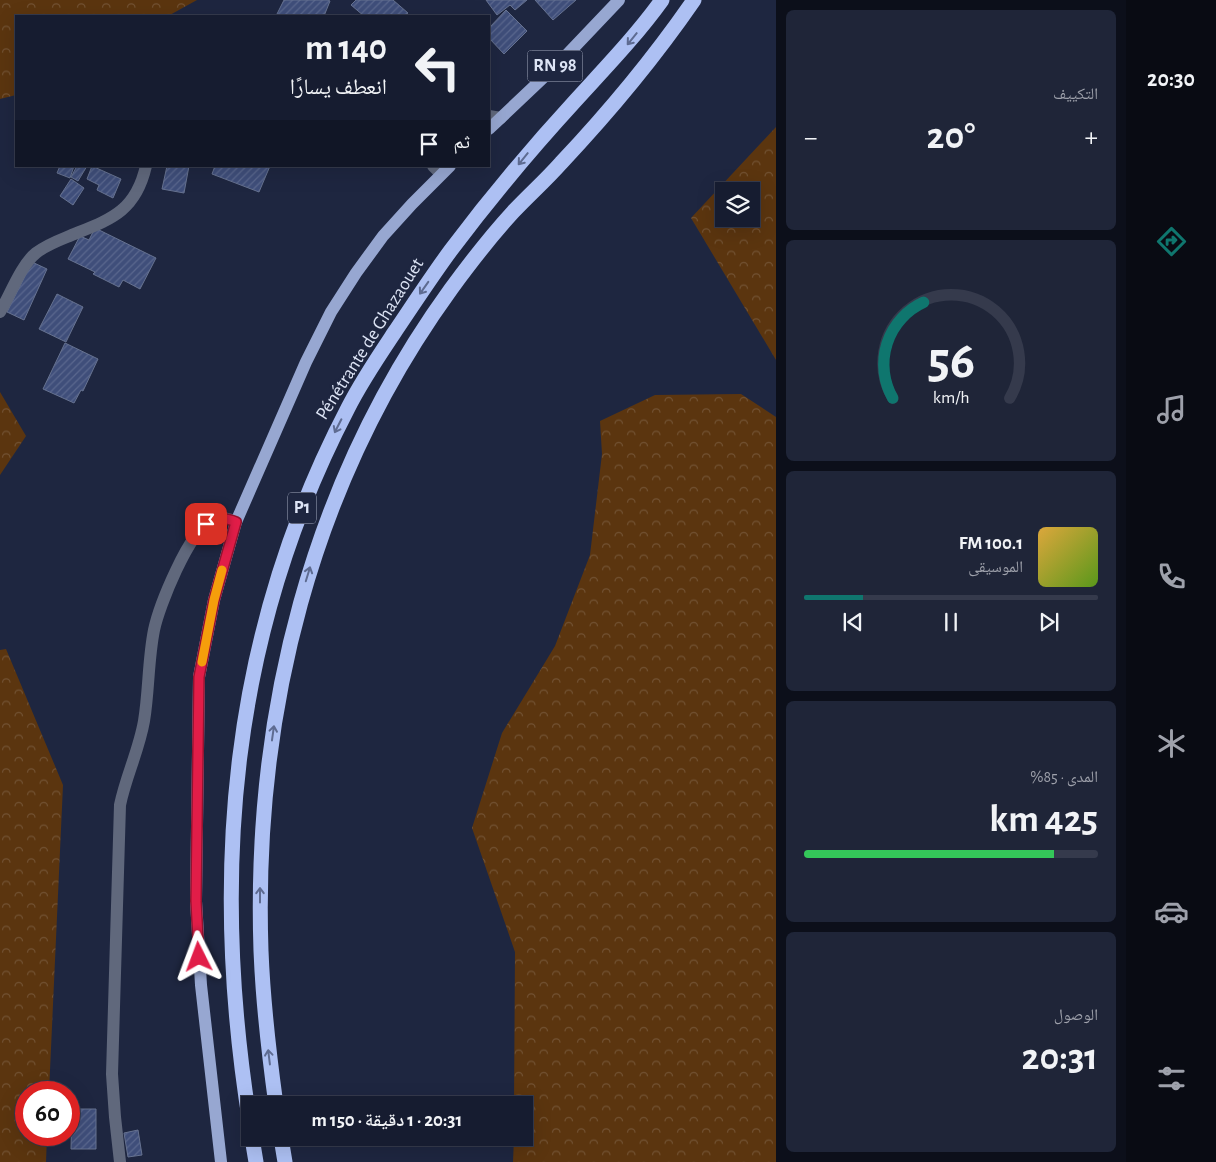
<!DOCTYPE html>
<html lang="ar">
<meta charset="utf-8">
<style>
body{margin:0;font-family:"Alegreya Sans","Noto Naskh Arabic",sans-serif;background:#1f2538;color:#f1f3f6;direction:rtl;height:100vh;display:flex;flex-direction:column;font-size:19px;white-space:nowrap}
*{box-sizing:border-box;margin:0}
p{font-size:16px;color:#9ea1ab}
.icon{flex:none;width:28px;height:28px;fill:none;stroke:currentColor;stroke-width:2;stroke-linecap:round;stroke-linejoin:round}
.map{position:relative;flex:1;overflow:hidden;direction:ltr}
.side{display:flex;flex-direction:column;gap:10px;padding:10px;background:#0c0f1a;width:350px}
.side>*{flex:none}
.banner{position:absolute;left:15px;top:15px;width:475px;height:152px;border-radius:0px;box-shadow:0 5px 20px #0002,0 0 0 1px #353a4c;direction:rtl;background:#161c30;color:#f1f3f6;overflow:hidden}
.tools{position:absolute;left:715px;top:182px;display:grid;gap:10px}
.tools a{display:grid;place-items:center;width:45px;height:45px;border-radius:0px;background:#161c30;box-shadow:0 5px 20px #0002,0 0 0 1px #353a4c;font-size:25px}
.speed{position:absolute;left:15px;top:1081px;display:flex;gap:10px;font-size:25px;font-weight:700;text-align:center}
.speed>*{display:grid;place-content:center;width:65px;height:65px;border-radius:50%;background:#161c30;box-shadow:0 5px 20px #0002,0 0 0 1px #353a4c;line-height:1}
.speed .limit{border:8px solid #d22;background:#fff;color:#111}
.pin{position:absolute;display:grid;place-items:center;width:42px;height:42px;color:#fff;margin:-21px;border-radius:10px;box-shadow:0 2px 8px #0006}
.me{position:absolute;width:55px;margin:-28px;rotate:357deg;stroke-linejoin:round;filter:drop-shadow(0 0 4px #0008)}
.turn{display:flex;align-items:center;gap:18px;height:105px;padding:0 20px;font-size:22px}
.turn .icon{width:65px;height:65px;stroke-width:2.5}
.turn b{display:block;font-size:35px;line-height:42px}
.then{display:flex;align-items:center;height:48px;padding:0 20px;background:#0003;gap:10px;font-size:19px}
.big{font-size:38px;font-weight:600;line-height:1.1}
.side .widget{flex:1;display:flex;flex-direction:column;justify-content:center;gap:8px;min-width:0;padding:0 18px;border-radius:8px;background:#1f2538}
.side .dial{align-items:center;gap:0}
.dial svg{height:130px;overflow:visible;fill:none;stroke:#353a4c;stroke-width:7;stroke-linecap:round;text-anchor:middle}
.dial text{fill:#f1f3f6;stroke:none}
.song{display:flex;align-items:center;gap:15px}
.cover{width:60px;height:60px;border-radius:8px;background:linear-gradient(135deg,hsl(40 70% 55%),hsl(90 70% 35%))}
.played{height:5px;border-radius:2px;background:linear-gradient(90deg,#0f766e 20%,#353a4c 20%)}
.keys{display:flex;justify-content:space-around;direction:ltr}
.heat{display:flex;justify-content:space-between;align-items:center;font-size:28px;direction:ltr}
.charge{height:8px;border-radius:4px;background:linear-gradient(90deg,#34c759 85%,#353a4c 0)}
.trip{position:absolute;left:241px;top:1096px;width:292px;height:50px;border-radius:0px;background:#161c30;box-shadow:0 5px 20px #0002,0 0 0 1px #353a4c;font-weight:600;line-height:50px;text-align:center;direction:rtl}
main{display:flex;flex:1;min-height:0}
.dock{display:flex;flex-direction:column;width:90px;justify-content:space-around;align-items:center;background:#090b13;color:#9ea1ab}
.dock .icon{width:35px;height:35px}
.dock .active{color:#0f766e}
.dock b{font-size:22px;color:#f1f3f6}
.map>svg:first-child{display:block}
.forest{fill:url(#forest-crowns);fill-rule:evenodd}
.building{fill:url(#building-hatch);stroke:#667290}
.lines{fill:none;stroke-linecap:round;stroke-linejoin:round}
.minor{stroke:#60687c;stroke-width:12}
.primary{stroke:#97a7d1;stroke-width:12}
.motorway{stroke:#adc0f3;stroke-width:15}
.oneway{stroke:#5e6b91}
.route-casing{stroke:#92132f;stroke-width:12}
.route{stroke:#e11d48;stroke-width:9}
.slow{stroke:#f59e0b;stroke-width:9}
.labels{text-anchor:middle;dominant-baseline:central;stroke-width:5;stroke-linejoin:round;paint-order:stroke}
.shield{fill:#1e2640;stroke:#a4abbf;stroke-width:1}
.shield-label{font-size:18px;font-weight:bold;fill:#dde4f5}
.street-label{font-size:19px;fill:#dde4f5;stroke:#1e2640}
</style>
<main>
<nav class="dock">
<b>20:30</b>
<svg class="icon active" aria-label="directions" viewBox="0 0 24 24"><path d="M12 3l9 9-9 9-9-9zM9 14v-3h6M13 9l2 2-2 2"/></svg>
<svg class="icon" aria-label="music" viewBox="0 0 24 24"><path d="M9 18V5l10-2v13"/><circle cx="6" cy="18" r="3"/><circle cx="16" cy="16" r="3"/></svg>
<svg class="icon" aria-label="phone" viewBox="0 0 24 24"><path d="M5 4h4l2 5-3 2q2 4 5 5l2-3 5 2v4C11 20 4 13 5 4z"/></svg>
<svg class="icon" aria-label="climate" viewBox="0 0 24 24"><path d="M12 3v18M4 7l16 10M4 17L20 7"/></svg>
<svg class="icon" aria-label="car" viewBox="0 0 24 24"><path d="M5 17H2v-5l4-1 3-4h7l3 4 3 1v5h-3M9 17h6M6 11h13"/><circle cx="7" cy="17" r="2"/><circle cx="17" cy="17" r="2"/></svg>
<svg class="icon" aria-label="filters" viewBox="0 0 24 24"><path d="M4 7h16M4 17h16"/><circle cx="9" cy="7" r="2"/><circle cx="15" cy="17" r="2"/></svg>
</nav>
<section class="side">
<div class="widget"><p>التكييف</p>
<div class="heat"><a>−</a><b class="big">20°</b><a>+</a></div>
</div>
<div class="widget dial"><svg viewBox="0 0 100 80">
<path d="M14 69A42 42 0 1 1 86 69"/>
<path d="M14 69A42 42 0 0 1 33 10" stroke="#0f766e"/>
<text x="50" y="56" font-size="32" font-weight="700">56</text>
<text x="50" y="72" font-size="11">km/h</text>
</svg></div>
<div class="widget">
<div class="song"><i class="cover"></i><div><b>100.1 FM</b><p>الموسيقى</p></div></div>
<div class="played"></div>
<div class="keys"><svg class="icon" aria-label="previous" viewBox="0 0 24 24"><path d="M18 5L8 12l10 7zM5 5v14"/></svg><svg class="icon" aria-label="pause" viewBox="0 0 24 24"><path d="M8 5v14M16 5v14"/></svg><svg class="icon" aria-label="next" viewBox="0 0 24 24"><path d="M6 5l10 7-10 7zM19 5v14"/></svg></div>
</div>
<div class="widget"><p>المدى · 85%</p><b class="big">425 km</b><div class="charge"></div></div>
<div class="widget"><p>الوصول</p><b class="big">20:31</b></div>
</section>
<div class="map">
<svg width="776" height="1162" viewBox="0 0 776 1162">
<defs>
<pattern id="forest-crowns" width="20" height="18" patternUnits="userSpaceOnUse" patternTransform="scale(1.25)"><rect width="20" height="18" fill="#5b350f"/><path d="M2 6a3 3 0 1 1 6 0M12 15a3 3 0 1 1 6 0" fill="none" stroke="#725233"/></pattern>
<pattern id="building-hatch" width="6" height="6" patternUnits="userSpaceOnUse" patternTransform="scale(1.25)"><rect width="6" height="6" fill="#3f4e7a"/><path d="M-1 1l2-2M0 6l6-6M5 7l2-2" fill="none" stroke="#5a678e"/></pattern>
</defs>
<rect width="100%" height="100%" fill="#1e2640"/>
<path class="forest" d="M0,0h197l-29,16h-152v79l-16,4z
M776,127v233l-85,-142zM751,191v28h-27v-28z
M0,392l26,44 -26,39z
M741,394l35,23v745h-263l1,-24h11v-33h-11l1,-153 -43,-124 30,-95 53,-87 35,-91 12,-101 -2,-33 55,-26z
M6,649l57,136 -14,307h-23v43h21l-1,27h-46v-512z"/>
<path class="building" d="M284,0h44l2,1 -6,15h-48z
M356,0h37l15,13 -4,3h-40l-13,-11z
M486,0h41l-12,10 -5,-5 -13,10z
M535,0h41l-23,20z
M506,10l21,21 -23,23 -15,-16v-10z
M60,166h14l-4,12 -13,-5z
M77,166h10l-9,15 -7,-4z
M92,166l29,13 -8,19 -16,-8 2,-5 -12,-6z
M167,166h22l-5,27 -22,-4z
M215,166h55l-11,26 -47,-18z
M71,179l13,9 -11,17 -13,-9z
M95,228l61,30 -16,31 -17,-9 -4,7 -26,-13 2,-2 -27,-13 12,-23 9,4z
M32,262l15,7 -23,51 -17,-8z
M57,294l26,13 -17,35 -27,-13z
M65,343l33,16 -15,32 -2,-1 -7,13 -31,-14z
M72,1109h24v40h-25z
M138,1130l4,25 -14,2 -4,-24z"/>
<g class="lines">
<path class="minor" d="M489,116l12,2
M433,166l8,8
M0,312c10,-17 21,-47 36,-59 9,-7 21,-12 31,-16 41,-17 68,-23 79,-71
M120,1162l-5,-45 -3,-43 8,-269c6,-29 19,-55 24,-84 5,-30 4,-61 10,-91 5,-24 35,-99 57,-109 8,-5 17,-3 25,1"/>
<path class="primary" d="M489,129l73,-69 57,-60
M221,1162l-20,-177 -5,-84 3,-224 15,-77 22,-78 70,-160 25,-50 25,-39 27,-37 29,-32 38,-38"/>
<path class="motorway" d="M276,1105c-7,-51 -13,-103 -15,-154 -8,-237 50,-469 190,-662 19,-26 40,-53 62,-77 16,-17 33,-32 48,-49 48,-51 93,-105 133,-163
M250,1124c-40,-249 -20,-490 98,-716 13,-26 30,-51 46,-75 19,-28 37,-56 57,-83 39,-52 81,-102 125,-150 30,-33 60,-64 86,-100
M252,1138l4,24
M281,1138l4,24"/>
</g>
<defs><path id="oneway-shaft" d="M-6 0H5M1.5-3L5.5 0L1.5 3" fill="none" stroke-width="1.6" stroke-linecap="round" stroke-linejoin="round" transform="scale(1.25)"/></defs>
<g class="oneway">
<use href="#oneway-shaft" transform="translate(632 39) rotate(129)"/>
<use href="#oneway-shaft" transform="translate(523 159) rotate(129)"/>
<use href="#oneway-shaft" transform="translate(424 288) rotate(125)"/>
<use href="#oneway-shaft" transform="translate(338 426) rotate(117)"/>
<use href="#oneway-shaft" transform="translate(308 574) rotate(-73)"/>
<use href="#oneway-shaft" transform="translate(273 733) rotate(-82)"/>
<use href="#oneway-shaft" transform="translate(260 895) rotate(-90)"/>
<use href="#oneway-shaft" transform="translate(269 1057) rotate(-97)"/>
</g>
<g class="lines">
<defs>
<path id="route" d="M199,957l-3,-56 3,-224 15,-77 22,-78c-11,-5 -20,-5 -30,2"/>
</defs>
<use href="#route" class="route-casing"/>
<use href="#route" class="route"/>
<path class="slow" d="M202,662l12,-62 8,-30"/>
</g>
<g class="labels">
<g class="shield">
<rect x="527.5" y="50.5" width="55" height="31" rx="4"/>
<rect x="288" y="492.5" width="28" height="31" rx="4"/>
</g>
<g class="shield-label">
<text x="555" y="66">RN 98</text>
<text x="302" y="508">P1</text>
</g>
<g class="street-label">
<text transform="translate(370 339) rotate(-58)">Pénétrante de Ghazaouet</text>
</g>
</g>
</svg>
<div class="tools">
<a><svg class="icon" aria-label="layers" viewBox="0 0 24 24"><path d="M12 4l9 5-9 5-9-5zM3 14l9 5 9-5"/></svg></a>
</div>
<div class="speed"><div class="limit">60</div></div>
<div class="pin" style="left:206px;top:524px;background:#d93025"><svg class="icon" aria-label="arrive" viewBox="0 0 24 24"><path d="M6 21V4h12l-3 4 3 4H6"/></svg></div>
<svg class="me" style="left:199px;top:957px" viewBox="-20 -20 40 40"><path d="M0-17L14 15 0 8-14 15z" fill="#e11d48" stroke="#fff" stroke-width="4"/></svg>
<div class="trip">20:31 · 1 دقيقة · 150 m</div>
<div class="banner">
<div class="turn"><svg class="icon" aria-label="left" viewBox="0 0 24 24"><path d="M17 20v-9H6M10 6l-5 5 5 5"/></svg><div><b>140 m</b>انعطف يسارًا</div></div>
<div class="then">ثم<svg class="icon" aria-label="arrive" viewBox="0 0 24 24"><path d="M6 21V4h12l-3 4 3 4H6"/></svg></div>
</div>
</div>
</main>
